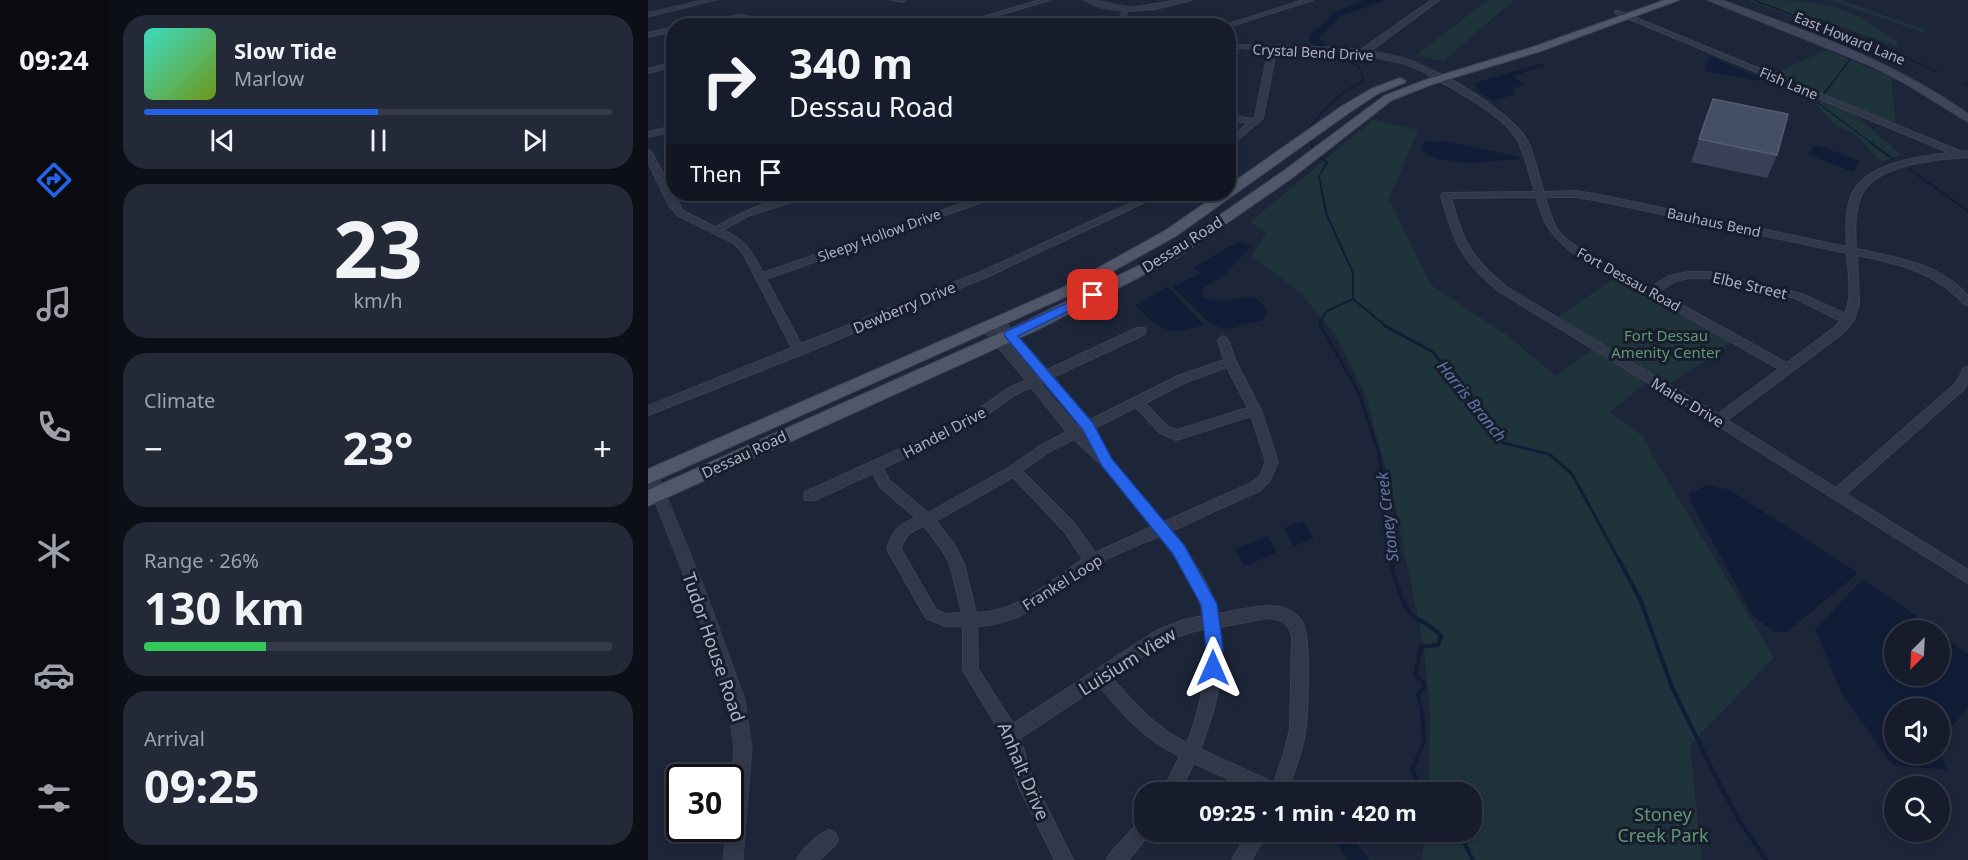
<!DOCTYPE html>
<meta charset="utf-8">
<style>
body{margin:0;font-family:"Noto Sans",sans-serif;background:#232937;color:#f1f3f6;height:100vh;display:flex;flex-direction:column;font-size:22px;white-space:nowrap}
*{box-sizing:border-box;margin:0}
p{font-size:20px;color:#9ea1a9}
.icon{flex:none;width:33px;height:33px;fill:none;stroke:currentColor;stroke-width:2;stroke-linecap:round;stroke-linejoin:round}
.map{position:relative;flex:1;overflow:hidden}
.side{display:flex;flex-direction:column;gap:15px;padding:15px;background:#0c0f18;width:540px}
.side>*{flex:none}
.banner{position:absolute;left:18px;top:18px;width:570px;height:183px;border-radius:24px;box-shadow:0 3px 9px #0003,0 0 0 2px #353a47;background:#161c2b;color:#f1f3f6;overflow:hidden}
.needle{width:39px;rotate:204deg}
.fabs{position:absolute;left:1236px;top:620px;display:grid;gap:12px}
.fabs a{display:grid;place-items:center;width:66px;height:66px;border-radius:50%;background:#161c2b;box-shadow:0 3px 9px #0003,0 0 0 2px #353a47;font-size:30px}
.speed{position:absolute;left:18px;top:764px;display:flex;gap:12px;font-size:30px;font-weight:700;text-align:center}
.speed>*{display:grid;place-content:center;width:78px;height:78px;border-radius:50%;background:#161c2b;box-shadow:0 3px 9px #0003,0 0 0 2px #353a47;line-height:1}
.speed .limit{border:3px solid #111;border-radius:9px;background:#fff;color:#111}
.pin{position:absolute;display:grid;place-items:center;width:51px;height:51px;color:#fff;margin:-26px;border-radius:12px;box-shadow:0 3px 9px #0006}
.me{position:absolute;width:66px;margin:-33px;rotate:0deg;stroke-linejoin:round;filter:drop-shadow(0 0 4px #0008)}
.turn{display:flex;align-items:center;gap:21px;height:126px;padding:0 24px;font-size:27px}
.turn .icon{width:78px;height:78px;stroke-width:2.5}
.turn b{display:block;font-size:42px;line-height:51px}
.then{display:flex;align-items:center;height:57px;padding:0 24px;background:#0003;gap:12px;font-size:22px}
.big{font-size:45px;font-weight:700;line-height:1.1}
.side .card{flex:1;display:flex;flex-direction:column;justify-content:center;gap:9px;min-width:0;padding:0 21px;border-radius:24px;background:#232937}
.side .dial{align-items:center;gap:0}
.dial b{font-size:78px;line-height:1}
.song{display:flex;align-items:center;gap:18px}
.cover{width:72px;height:72px;border-radius:9px;background:linear-gradient(135deg,hsl(170 70% 55%),hsl(80 70% 35%))}
.played{height:6px;border-radius:3px;background:linear-gradient(90deg,#2563eb 50%,#353a47 50%)}
.keys{display:flex;justify-content:space-around;direction:ltr}
.heat{display:flex;justify-content:space-between;align-items:center;font-size:33px;direction:ltr}
.charge{height:9px;border-radius:4px;background:linear-gradient(90deg,#34c759 26%,#353a47 0)}
.trip{position:absolute;left:486px;top:782px;width:348px;height:60px;border-radius:24px;background:#161c2b;box-shadow:0 3px 9px #0003,0 0 0 2px #353a47;font-weight:700;line-height:60px;text-align:center}
main{display:flex;flex:1;min-height:0}
.tabs{display:flex;flex-direction:column;width:108px;justify-content:space-around;align-items:center;background:#090b11;color:#9ea1a9}
.tabs .icon{width:42px;height:42px}
.tabs .selected{color:#2563eb}
.tabs b{font-size:27px;color:#f1f3f6}
.map>svg:first-child{display:block}
.green{fill:#1f333a}
.water{fill:#111c36}
.lines{fill:none;stroke-linecap:round;stroke-linejoin:round}
.stream-far3{stroke:#111c36;stroke-width:1.5}
.stream-far2{stroke:#111c36;stroke-width:2}
.stream-far1{stroke:#111c36;stroke-width:3}
.stream{stroke:#111c36;stroke-width:4}
.river{fill:#111c36;fill-rule:evenodd}
.minor-casing{stroke:#3b4152;stroke-width:2}
.tertiary-casing{stroke:#3b4152;stroke-width:1}
.secondary-casing{stroke:#3b4152;stroke-width:2}
.primary-casing{stroke:#3b4152;stroke-width:2}
.minor{fill:#313849;fill-rule:evenodd}
.tertiary{fill:#313849;fill-rule:evenodd}
.secondary{fill:#3f465c;fill-rule:evenodd}
.primary{fill:#4f5769;fill-rule:evenodd}
.wall{fill:#384158}
.building{fill:#444e64;stroke:#545d73;stroke-width:1.5}
.route{fill:#2563eb;stroke:#184099;stroke-width:1.5}
.labels{text-anchor:middle;dominant-baseline:central;stroke-width:6;stroke-linejoin:round;paint-order:stroke}
.far-street-label{font-size:14px;fill:#abb2c6;stroke:#171d2d}
.street-label{font-size:15px;fill:#abb2c6;stroke:#171d2d}
.park-label{font-size:15px;fill:#619874;stroke:#171d2d}
.water-label{font-size:16px;font-style:italic;fill:#6077a9;stroke:#171d2d}
.near-street-label{font-size:18px;fill:#abb2c6;stroke:#171d2d}
.near-park-label{font-size:18px;fill:#619874;stroke:#171d2d}
</style>
<main>
<nav class="tabs">
<b>09:24</b>
<svg class="icon selected" aria-label="directions" viewBox="0 0 24 24"><path d="M12 3l9 9-9 9-9-9zM9 14v-3h6M13 9l2 2-2 2"/></svg>
<svg class="icon" aria-label="music" viewBox="0 0 24 24"><path d="M9 18V5l10-2v13"/><circle cx="6" cy="18" r="3"/><circle cx="16" cy="16" r="3"/></svg>
<svg class="icon" aria-label="phone" viewBox="0 0 24 24"><path d="M5 4h4l2 5-3 2q2 4 5 5l2-3 5 2v4C11 20 4 13 5 4z"/></svg>
<svg class="icon" aria-label="climate" viewBox="0 0 24 24"><path d="M12 3v18M4 7l16 10M4 17L20 7"/></svg>
<svg class="icon" aria-label="car" viewBox="0 0 24 24"><path d="M5 17H2v-5l4-1 3-4h7l3 4 3 1v5h-3M9 17h6M6 11h13"/><circle cx="7" cy="17" r="2"/><circle cx="17" cy="17" r="2"/></svg>
<svg class="icon" aria-label="filters" viewBox="0 0 24 24"><path d="M4 7h16M4 17h16"/><circle cx="9" cy="7" r="2"/><circle cx="15" cy="17" r="2"/></svg>
</nav>
<section class="side">
<div class="card">
<div class="song"><i class="cover"></i><div><b>Slow Tide</b><p>Marlow</p></div></div>
<div class="played"></div>
<div class="keys"><svg class="icon" aria-label="previous" viewBox="0 0 24 24"><path d="M18 5L8 12l10 7zM5 5v14"/></svg><svg class="icon" aria-label="pause" viewBox="0 0 24 24"><path d="M8 5v14M16 5v14"/></svg><svg class="icon" aria-label="next" viewBox="0 0 24 24"><path d="M6 5l10 7-10 7zM19 5v14"/></svg></div>
</div>
<div class="card dial"><b>23</b><p>km/h</p></div>
<div class="card"><p>Climate</p>
<div class="heat"><a>−</a><b class="big">23°</b><a>+</a></div>
</div>
<div class="card"><p>Range · 26%</p><b class="big">130 km</b><div class="charge"></div></div>
<div class="card"><p>Arrival</p><b class="big">09:25</b></div>
</section>
<div class="map">
<svg width="1320" height="860" viewBox="0 0 1320 860">
<rect width="100%" height="100%" fill="#1d2639"/>
<path class="green" d="M840,0h26l-71,61 -27,-6z
M1099,0c55,0 93,0 136,32 5,5 11,5 15,11l-3,3 -96,-34 61,25 6,11 -19,-7v-3z
M1182,0h11l87,31 -3,2z
M1179,50l64,27 5,49 -121,-50v-3z
M1158,93l46,19 49,43 -20,7 -26,-28 -19,-8z
M725,120l45,10 -29,69 42,86 77,51 48,40 36,-27 54,33 -36,30 34,25 13,26 117,194 -84,88 12,115h-280l4,-29h46v-39h-43l1,-76 -6,-70 -31,-150 -27,-100 -30,-60 -34,-42 -50,-38 14,-23 -16,-11z
M968,277l116,65 -64,43 -110,-68z"/>
<path class="water" d="M1062,56l51,22 -2,3 -55,-10z
M895,64l2,1 -31,11 11,9 -12,3 2,6 -22,7 -17,-11 -1,-7 60,-18z
M779,141l24,1 69,15v2c-27,2 -78,10 -99,-9l3,-8z
M1169,145l43,16 -7,11 -46,-18z
M592,241l11,6 -28,29 -19,11 -2,10c6,1 13,4 19,4 22,1 31,-15 46,10l-4,9 -35,9 -16,-4 -39,-38 28,-14 -7,-6z
M520,287l36,38c-36,11 -43,6 -69,-20z
M1060,485l22,5 128,83 -71,59h-12l-22,-16 -63,-116v-7z
M655,521l11,17 -20,8 -10,-18z
M620,536l9,17 -33,13 -9,-17z
M1215,579l73,51h-42v45h46v-42l28,21v53l-28,35v-34h-46v45h41l9,8 3,9 -54,-5 -51,-71 -27,-65z
M702,835l19,24 -1,1h-20l-11,-15z"/>
<g class="lines">
<path class="stream-far3" d="M1106,0l101,39 30,8 52,25
M1316,83l4,1
M1175,95l29,-38v-19
M1172,99l-2,4 55,41
M664,144l-4,-14c15,-21 32,-39 56,-49l-5,-14 -18,-10"/>
<path class="stream-far2" d="M663,143l2,7
M1223,143l22,16
M670,155l9,8 -8,13 7,37 27,60v26l35,29
M1261,169l59,42
M674,328l-3,-5 8,-12 26,-12"/>
<path class="stream-far1" d="M673,326l38,67 20,61 6,42 -1,19 7,19v28
M737,326l48,26 56,69 14,22 46,11 23,20 48,88"/>
<path class="stream" d="M743,560c2,14 12,49 23,57 11,7 17,8 27,19l-3,9 -17,2 -6,28 8,7 1,6 -6,7 4,17 2,30 -12,28 11,22
M971,560l21,39 32,88 45,92 22,41 27,40
M810,831l15,29"/>
<path class="river" d="M716,0h22l-48,17 -5,8 -15,12 8,8v4h-6l-11,-7 1,-8 16,-13 6,-8z"/>
<defs>
<path id="minor" d="M244,0h14l-3,2z
M392,0h10l-61,18 -3,-2z
M531,0h13l-37,9 -28,2 -3,-2z
M655,0h10l-85,27v-1h-5z
M784,0h7l-74,55h-6v-4z
M967,11h4l343,141 6,-1v6c-30,2 -91,6 -106,37 -8,16 -7,37 -6,55 40,8 84,15 112,47v9l-4,-1c-28,-32 -67,-41 -107,-49l2,49 -5,16 -11,13 -116,87 109,68 120,-105 8,-15 4,-1v15l-4,7 -118,105 122,76v13l-254,-160 -214,-131c-38,-30 -47,-51 -59,-97l2,-2 92,-1c-5,-16 -9,-34 -16,-49 -12,-27 -66,-54 -92,-69l-1,-2 4,-2c25,9 86,48 98,72 7,15 10,33 16,50l32,-1 24,4 247,52c-1,-18 -2,-39 6,-55 15,-29 68,-36 97,-39l-335,-140zM888,197c9,28 12,34 34,54l209,118 -61,45 -210,-126c-37,-29 -45,-46 -57,-90zM897,197h31l24,4 247,52c1,20 6,42 -2,61l-43,-20 -92,-22h-22l-19,4 -19,12c-26,-15 -72,-34 -91,-56 -8,-10 -10,-24 -14,-35zM1040,278h22l85,20 46,23 -6,6 -48,36 -129,-71 18,-11z
M91,15l55,9 3,2h-19l-39,-7 -37,7h-18z
M473,18l2,1v2l-14,5h-12z
M26,27v4l-26,6v-4z
M621,48l7,2 -13,68 -35,30v-7l20,-18 -20,-3v-5l25,4 2,-2z
M26,62v4l-26,7v-4z
M26,126v5l-26,6v-5z
M0,150l4,3 31,58 32,16c27,-15 66,-33 97,-33l-1,2 -63,20 -25,14c24,12 27,19 40,43l226,-79h11l-1,2 -233,83 35,65 182,-73 168,-77h11l-171,81 -188,79 -155,61v-9l144,-58 -49,-95 -9,-10 -57,-28 -8,-10 -21,-43z
M351,318l4,2 44,50 90,-42h8l1,3 -1,3 -92,43 37,43 88,-44 46,-16 -6,-20 5,-4 5,4 8,22 25,48 17,52 -9,20 -10,9 -88,40c15,18 44,60 46,83 19,-3 52,-13 69,-5 7,3 13,7 17,15 8,15 5,96 1,115 -4,18 -11,36 -17,53h-30l-63,-29 -15,29h-17l18,-36c-38,-18 -54,-39 -81,-70l-79,52 12,40 41,82h-18l-36,-73 -15,-49 -41,-68v-44h-18l-19,-8 -39,-69c6,-19 11,-24 29,-31l-36,-31 -7,-14 -58,27h-10l-1,-4 1,-4 155,-70 47,-33 19,-9 -42,-50 -1,-3 1,-3h8l43,52 3,-1 -43,-51 -1,-2 1,-2zM579,367l21,41 -71,22 -9,-3 -23,-24 41,-21zM395,381l37,44 -3,2 -37,-44zM383,387l36,45 -27,14 -30,21 -82,46 -39,-33 -6,-12 85,-40 47,-33zM488,407l24,26 16,7 75,-24 15,46 -6,14 -9,7 -87,39 -56,-66 1,-2 -14,-26zM426,439l29,27 49,61 -57,26 -21,-30 -52,-52 26,-19zM365,477l51,54 19,28c-33,23 -65,53 -107,54l-12,-49 -11,-21 -17,-22zM276,526l19,25 7,13 12,49 -16,1 -10,-4 -35,-61c4,-14 10,-18 23,-23zM511,536c17,20 41,55 44,80l-19,4 -28,11 -143,93 -35,-55 -1,-43c49,-1 80,-37 119,-61 19,-12 43,-20 63,-29zM620,618c13,1 21,5 24,18l-2,93 -6,24 -10,30 -74,-34c18,-44 24,-75 19,-122zM557,629c4,40 -3,76 -18,114 -32,-15 -53,-40 -76,-66 31,-20 56,-42 94,-48z
M496,820v11h8l-24,29h-21l3,-6 28,-31z
M181,830l6,3 3,6 -3,6 -16,15h-22c5,-11 21,-25 32,-30z
M601,831h19l-17,29h-19z"/>
<path id="tertiary" d="M55,0h14l-69,17v-4z
M435,0h11l36,7 -5,12 16,7h-12l-11,-4 4,-11 -21,-3z
M580,44c52,3 166,-3 206,28l-4,3 -26,-11 -47,-10 -129,-6z
M3,469l5,2 2,4 47,114 40,110 7,50 -9,111h-20l3,-32h4v-43l4,-36 -7,-50 -38,-110 -41,-104v-15z"/>
<path id="secondary" d="M1060,0h13c86,31 171,61 247,114v8l-63,-39 -31,-16z"/>
<path id="primary" d="M1017,0h14l-138,51 -108,33 -41,16 -100,78 -114,79 -139,72 -391,177v-16l379,-169 141,-70 114,-79 102,-76 41,-16 108,-33z
M752,78l6,3 -2,2 -25,10 -29,19 -174,124 -104,58 -424,190v-15l414,-181 104,-58 52,-36h10v-8l114,-80 29,-17z"/>
</defs>
<use href="#minor" class="minor-casing"/>
<use href="#tertiary" class="tertiary-casing"/>
<use href="#secondary" class="secondary-casing"/>
<use href="#primary" class="primary-casing"/>
<use href="#minor" class="minor"/>
<use href="#tertiary" class="tertiary"/>
<use href="#secondary" class="secondary"/>
<use href="#primary" class="primary"/>
</g>
<path class="wall" d="M1065,99l64,56 -10,23 -76,-16z"/>
<path class="building" d="M1065,99l75,15 -11,41 -78,-16z"/>
<path class="route" d="M445,291l4,1v5l-79,39 75,87 19,36 72,86 33,59 6,44 -4,26 -6,2 -6,-2 -2,-6 1,-20 -5,-43 -28,-51 -71,-88 -19,-36 -79,-95 1,-3z"/>
<g class="labels">
<g class="far-street-label">
<text transform="translate(1202 38) rotate(22)">East Howard Lane</text>
<text transform="translate(665 52) rotate(3)">Crystal Bend Drive</text>
<text transform="translate(1141 83) rotate(23)">Fish Lane</text>
<text transform="translate(1066 222) rotate(12)">Bauhaus Bend</text>
<text transform="translate(231 235) rotate(-20)">Sleepy Hollow Drive</text>
<text transform="translate(981 279) rotate(29)">Fort Dessau Road</text>
</g>
<g class="street-label">
<text transform="translate(534 244) rotate(-32)">Dessau Road</text>
<text transform="translate(1102 285) rotate(13)">Elbe Street</text>
<text transform="translate(256 307) rotate(-23)">Dewberry Drive</text>
<text transform="translate(1040 402) rotate(31)">Maier Drive</text>
<text transform="translate(296 432) rotate(-28)">Handel Drive</text>
<text transform="translate(96 454) rotate(-25)">Dessau Road</text>
<text transform="translate(414 582) rotate(-32)">Frankel Loop</text>
</g>
<g class="park-label">
<text x="1018" y="335">Fort Dessau<tspan x="1018" dy="17">Amenity Center</tspan></text>
</g>
<g class="water-label">
<text transform="translate(824 401) rotate(51)">Harris Branch</text>
<text transform="translate(739 517) rotate(-97)">Stoney Creek</text>
</g>
<g class="near-street-label">
<text transform="translate(66 647) rotate(71)">Tudor House Road</text>
<text transform="translate(479 661) rotate(-32)">Luisium View</text>
<text transform="translate(376 771) rotate(67)">Anhalt Drive</text>
</g>
<g class="near-park-label">
<text x="1015" y="814">Stoney<tspan x="1015" dy="21">Creek Park</tspan></text>
</g>
</g>
</svg>
<div class="fabs">
<a><svg class="needle" viewBox="-14 -14 28 28"><path d="M0-13l5 13h-10z" fill="#e53935"/><path d="M0 13l5-13h-10z" fill="#9ea1a9"/></svg></a>
<a><svg class="icon" aria-label="sound" viewBox="0 0 24 24"><path d="M4 9h4l5-4v14l-5-4H4zM17 9q2 3 0 6"/></svg></a>
<a><svg class="icon" aria-label="search" viewBox="0 0 24 24"><circle cx="10" cy="10" r="6"/><path d="M15 15l6 6"/></svg></a>
</div>
<div class="speed"><div class="limit">30</div></div>
<div class="pin" style="left:445px;top:295px;background:#d93025"><svg class="icon" aria-label="arrive" viewBox="0 0 24 24"><path d="M6 21V4h12l-3 4 3 4H6"/></svg></div>
<svg class="me" style="left:565px;top:668px" viewBox="-20 -20 40 40"><path d="M0-17L14 15 0 8-14 15z" fill="#2563eb" stroke="#fff" stroke-width="4"/></svg>
<div class="trip">09:25 · 1 min · 420 m</div>
<div class="banner">
<div class="turn"><svg class="icon" aria-label="right" viewBox="0 0 24 24"><path d="M7 20v-9h11M14 6l5 5-5 5"/></svg><div><b>340 m</b>Dessau Road</div></div>
<div class="then">Then<svg class="icon" aria-label="arrive" viewBox="0 0 24 24"><path d="M6 21V4h12l-3 4 3 4H6"/></svg></div>
</div>
</div>
</main>
